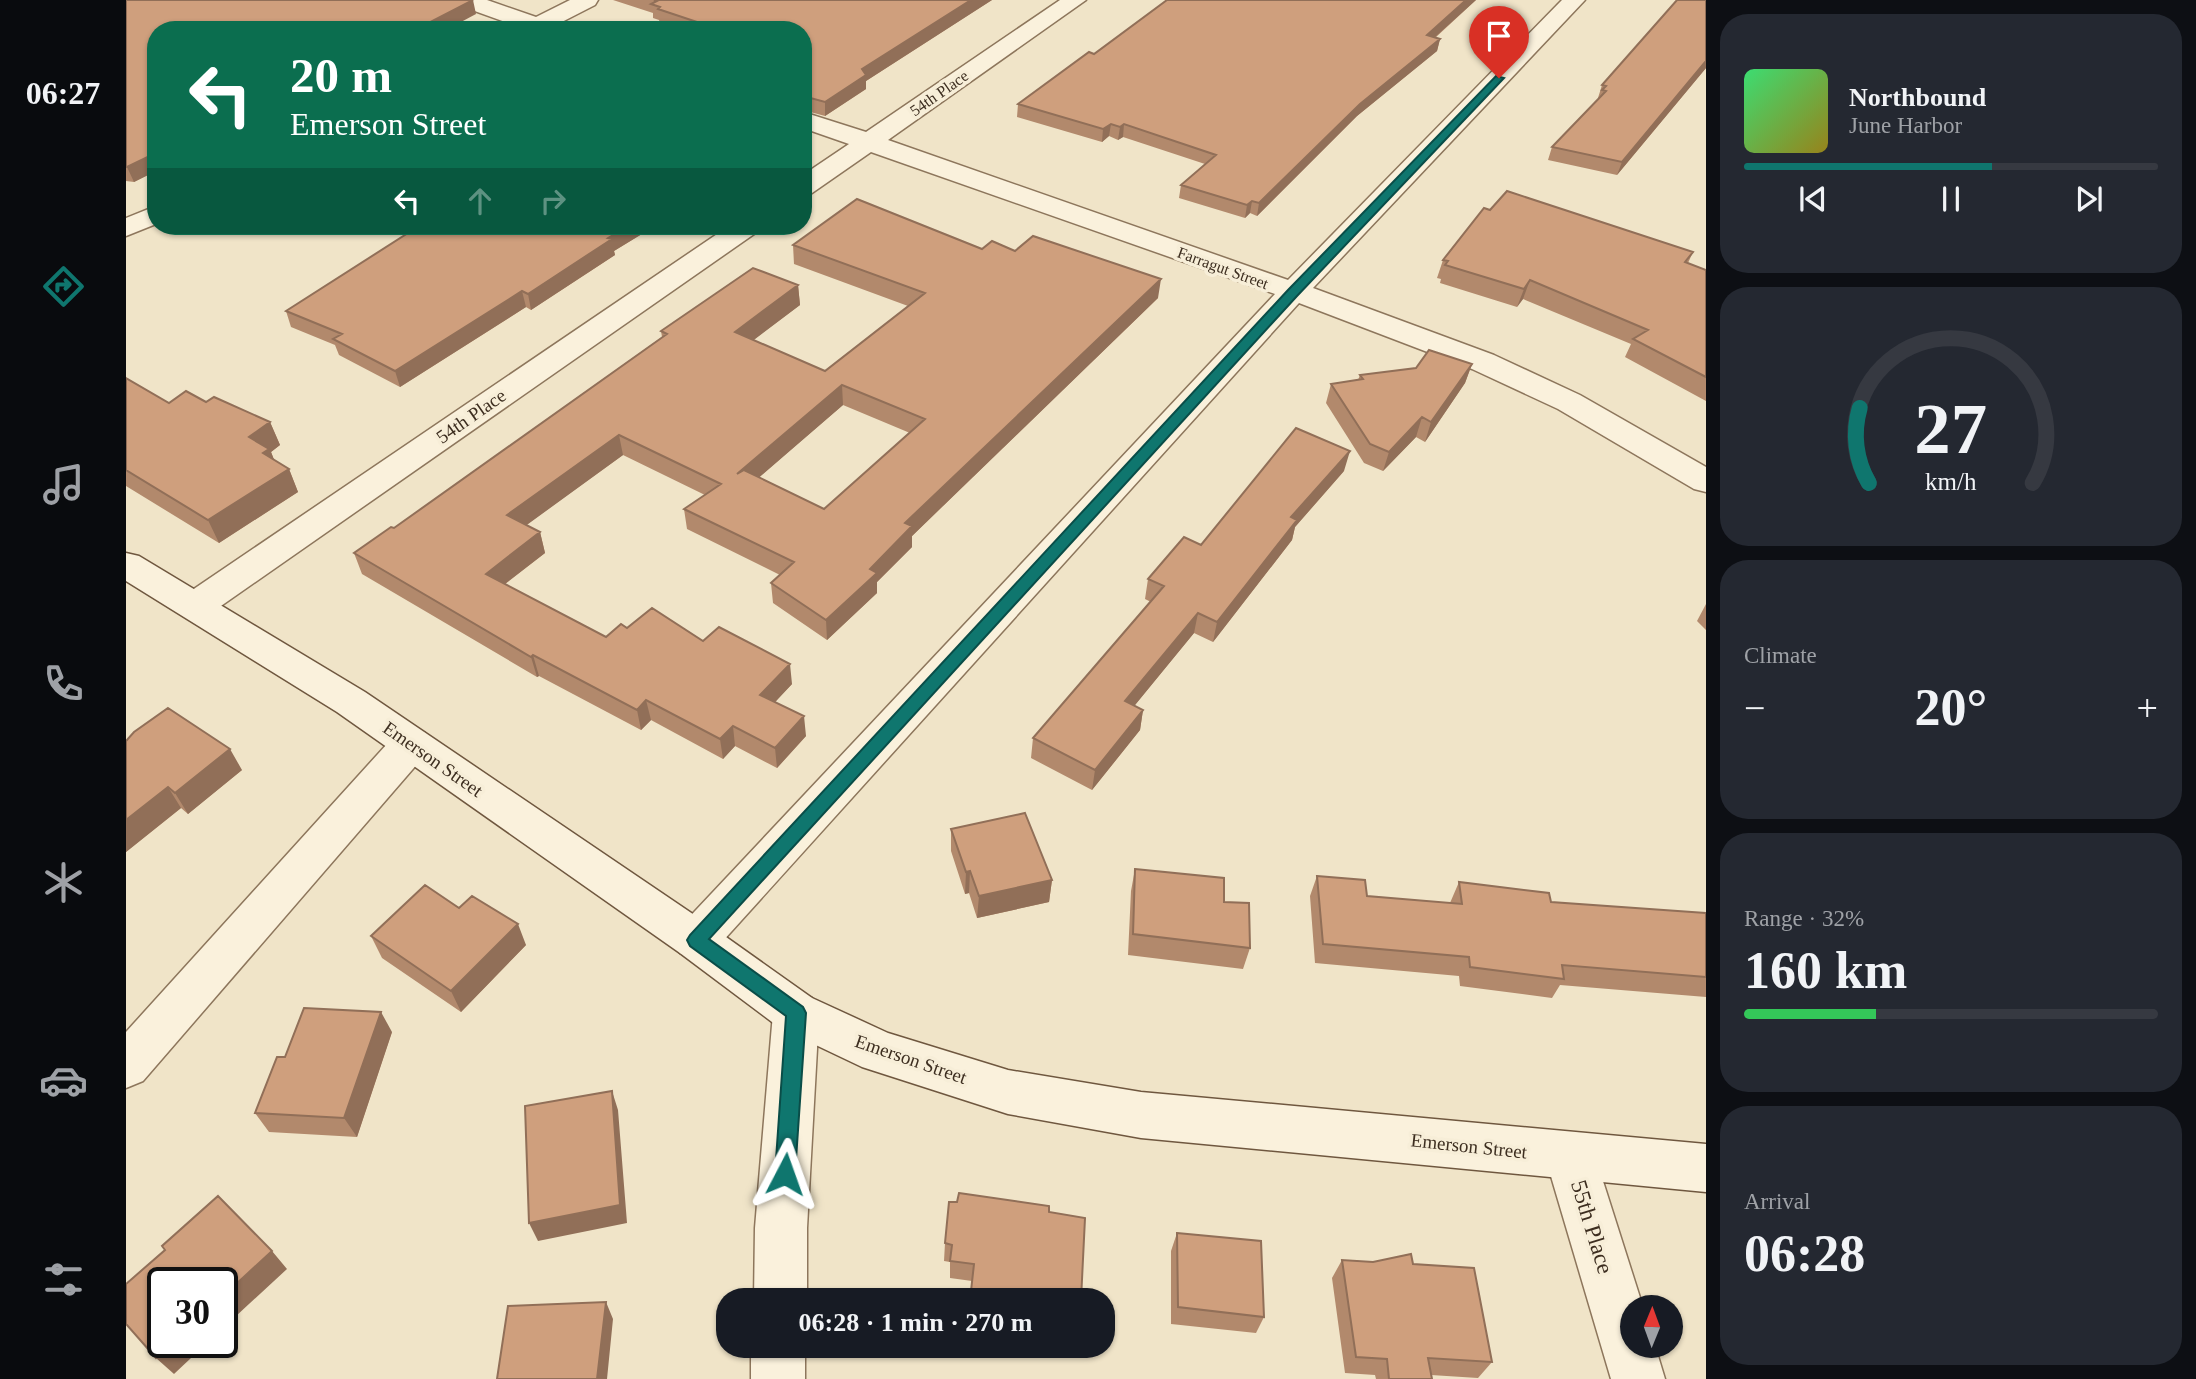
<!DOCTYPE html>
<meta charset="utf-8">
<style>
body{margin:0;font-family:Georgia,serif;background:#242831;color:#f1f3f6;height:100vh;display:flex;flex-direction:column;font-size:26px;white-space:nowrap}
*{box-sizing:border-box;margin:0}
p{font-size:23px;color:#9ea1a6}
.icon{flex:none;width:38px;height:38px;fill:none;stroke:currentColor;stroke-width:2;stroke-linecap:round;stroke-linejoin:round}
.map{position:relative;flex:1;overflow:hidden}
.details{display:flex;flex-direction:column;gap:14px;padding:14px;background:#0d0f14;width:490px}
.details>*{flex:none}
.banner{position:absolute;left:21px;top:21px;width:665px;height:214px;border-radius:28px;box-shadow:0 2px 5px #0004;background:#0b6e4f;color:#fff;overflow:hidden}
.needle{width:46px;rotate:1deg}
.controls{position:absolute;left:1494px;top:1295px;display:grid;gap:14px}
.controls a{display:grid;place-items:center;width:63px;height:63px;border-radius:50%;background:#171b24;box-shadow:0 2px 5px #0004;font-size:35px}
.speed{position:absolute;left:21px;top:1267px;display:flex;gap:14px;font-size:35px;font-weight:700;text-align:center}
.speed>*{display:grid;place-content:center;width:91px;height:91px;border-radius:50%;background:#171b24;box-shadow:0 2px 5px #0004;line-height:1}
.speed .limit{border:4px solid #111;border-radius:10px;background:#fff;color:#111}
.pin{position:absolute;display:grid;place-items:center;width:60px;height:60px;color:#fff;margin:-72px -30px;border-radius:50% 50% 50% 0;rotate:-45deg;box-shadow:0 0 7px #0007}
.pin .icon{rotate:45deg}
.me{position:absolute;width:77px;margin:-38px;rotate:4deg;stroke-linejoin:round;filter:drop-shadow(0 0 5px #0008)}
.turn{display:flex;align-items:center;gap:24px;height:147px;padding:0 28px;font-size:32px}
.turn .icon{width:91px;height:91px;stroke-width:2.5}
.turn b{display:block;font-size:49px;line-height:60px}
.lanes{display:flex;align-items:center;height:66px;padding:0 28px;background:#0003;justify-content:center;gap:35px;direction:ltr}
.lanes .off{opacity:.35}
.big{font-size:52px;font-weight:600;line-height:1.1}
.details .widget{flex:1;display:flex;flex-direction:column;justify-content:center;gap:10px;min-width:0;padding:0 24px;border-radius:28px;background:#242831}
.details .dial{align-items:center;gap:0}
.dial svg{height:182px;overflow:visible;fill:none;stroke:#363941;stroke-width:7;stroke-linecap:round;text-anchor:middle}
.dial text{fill:#f1f3f6;stroke:none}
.song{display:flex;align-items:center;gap:21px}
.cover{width:84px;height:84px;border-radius:10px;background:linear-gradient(135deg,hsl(140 70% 55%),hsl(50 70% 35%))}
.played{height:7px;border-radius:4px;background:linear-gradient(90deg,#0f766e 60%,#363941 60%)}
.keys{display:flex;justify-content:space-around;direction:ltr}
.heat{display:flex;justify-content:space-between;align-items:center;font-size:38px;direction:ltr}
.charge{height:10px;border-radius:5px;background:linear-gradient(90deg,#34c759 32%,#363941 0)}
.trip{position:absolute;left:590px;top:1288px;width:399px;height:70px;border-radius:28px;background:#171b24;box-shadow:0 2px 5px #0004;font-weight:600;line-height:70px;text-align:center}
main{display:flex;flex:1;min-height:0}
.tabs{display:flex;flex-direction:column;width:126px;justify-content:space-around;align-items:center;background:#090b0e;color:#9ea1a6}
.tabs .icon{width:49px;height:49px}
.tabs .selected{color:#0f766e}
.tabs b{font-size:32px;color:#f1f3f6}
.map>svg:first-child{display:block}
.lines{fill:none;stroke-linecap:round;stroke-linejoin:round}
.street-casing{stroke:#8d765c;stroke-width:3}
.secondary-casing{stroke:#6f573f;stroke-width:3}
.street{fill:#faf1dc;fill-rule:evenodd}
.secondary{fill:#faf1dc;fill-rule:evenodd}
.wall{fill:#b2896c;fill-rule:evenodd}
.shaded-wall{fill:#916f58}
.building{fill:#cf9f7d;stroke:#916f58;stroke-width:2;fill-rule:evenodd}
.route{fill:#0f766e;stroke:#0a4d48;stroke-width:2}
.labels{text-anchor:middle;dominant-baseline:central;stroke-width:7;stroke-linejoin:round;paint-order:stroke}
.far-street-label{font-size:16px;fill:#3d2e20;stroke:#f7eed8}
.street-label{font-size:19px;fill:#3d2e20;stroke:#f7eed8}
.near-street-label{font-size:23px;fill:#3d2e20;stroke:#f7eed8}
</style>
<main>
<nav class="tabs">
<b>06:27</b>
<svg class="icon selected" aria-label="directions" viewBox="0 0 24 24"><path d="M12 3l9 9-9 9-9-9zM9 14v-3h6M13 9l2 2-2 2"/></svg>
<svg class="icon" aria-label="music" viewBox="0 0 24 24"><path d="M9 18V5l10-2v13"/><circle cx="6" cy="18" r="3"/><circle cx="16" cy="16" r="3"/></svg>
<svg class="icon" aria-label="phone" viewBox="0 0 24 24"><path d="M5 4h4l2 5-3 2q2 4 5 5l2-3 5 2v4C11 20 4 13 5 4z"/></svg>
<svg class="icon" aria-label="climate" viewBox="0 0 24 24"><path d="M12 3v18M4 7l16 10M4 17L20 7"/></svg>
<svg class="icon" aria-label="car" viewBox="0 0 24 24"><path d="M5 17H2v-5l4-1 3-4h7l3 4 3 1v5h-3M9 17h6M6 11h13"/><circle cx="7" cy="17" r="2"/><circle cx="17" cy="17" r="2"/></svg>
<svg class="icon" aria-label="filters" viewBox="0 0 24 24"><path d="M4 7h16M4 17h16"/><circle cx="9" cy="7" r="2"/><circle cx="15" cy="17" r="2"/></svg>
</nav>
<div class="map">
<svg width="1580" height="1379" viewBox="0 0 1580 1379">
<rect width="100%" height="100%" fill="#f0e4c8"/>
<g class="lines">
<defs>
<path id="street" d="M329,0h32l49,17 34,-17h28l-3,5 -39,20 5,5h-44l2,-3 -61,-22z
M934,0h26l-198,140 400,140 274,-280h23l-272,288 181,67 86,40 126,72v25l-12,-3 -136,-80 -86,-40 -173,-66 -587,650 -16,6 -16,-6 -6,-13 6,-13 595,-633 -404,-142 -59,41 -9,2v-20l46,-31 -46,-16v-16l63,20z
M30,206v18l-30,12v-18z
M603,226h32l-4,6 -549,383 -13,4 -13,-4 -5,-9 5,-9z
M285,729l14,4 6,11 -6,11 -282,326 -17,7v-56l271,-299z
M670,992l16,6 7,15 -12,215v72h-53l1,-72 18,-215 7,-15z
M1444,1132l18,7 7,17 48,151h-10v39h22l10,33h-54l-66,-223 7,-17z
M625,1346h54v33h-54z"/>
<path id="secondary" d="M0,553l13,3 226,136 347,235 100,71 76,35 120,37 133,22 565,52v48l-565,-54 -133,-24 -146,-47 -82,-39 -100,-75 -343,-241 -211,-131z"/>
</defs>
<use href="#street" class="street-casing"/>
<use href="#secondary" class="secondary-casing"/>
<use href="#street" class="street"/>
<use href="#secondary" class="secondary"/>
</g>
<path class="wall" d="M0,0l350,14 -320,16v141l-22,11 -8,-1z
M487,0h379l-126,81v8l-41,27 -22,-6v-80h-123l-20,-7 -1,-3 -6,-2v-5z
M1041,0h309l-41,38 5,1 -3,12 -80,65 -100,100 -7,-3 -5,5 -66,-20 2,-13 24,-21 -82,-27 -5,3 -9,-4 -7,6 -85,-25 1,-13 76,-50z
M1580,0v68l-89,107 -69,-15 4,-13 47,-49h-1l4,-13z
M293,226h236l-41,25 1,4 -84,55 -5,-3 -126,80 -61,-32 -4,-10 -44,-18 -5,-16z
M667,245l189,4 33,2 143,47 -246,238v11l-35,35v11l-50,47 -54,-37 -2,-20 9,-8 -93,-46 -3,-20 21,-14 -82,-40 -97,70 14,7 5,21 -40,31 101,53 21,-9 76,13 89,43 -17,18 31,34 -29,32 -42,-22 -12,13 -72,-39 -10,10 -102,-54 -2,1 -175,-103 -8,-21 40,-25 268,-191 -1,-6 137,-46 2,20 -47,35 72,31 83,-65 -114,-42zM717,405l67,28 -86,76 -65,-32z
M1567,252l-5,11 18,7v131l-81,-44 6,-13 -108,-45 -6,8 -77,-24 1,-4 -4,-1 6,-18z
M1346,364l-7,19 -40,59 -9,-5 -33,34 -19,-8 -38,-60 5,-19 27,-4 2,-5z
M0,378l43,25 37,-1 64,20 10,23 -9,7 3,8 15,9 9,23 -79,51 -93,-57z
M1218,471l-49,56 -3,13 -79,102 -19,-9 -60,73 9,4 -3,20 -48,60 -61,-32 2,-20 118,-136 -6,-3 3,-20 53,-34z
M1580,604v26l-9,-9z
M0,741l116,29 -54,44 -7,-6 -55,44z
M825,829l101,51 -3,22 -72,16 -8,-25 -4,1 -14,-43z
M1009,869l89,33 26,46 -7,21 -115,-14 3,-64z
M1191,876l50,20 83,7 9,-21 92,20 155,11v84l-146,-12 -8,13 -92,-12 -1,-10 -144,-13 -5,-67z
M333,908l67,37 -65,67 -79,-54 -11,-22z
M266,1032l-35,105 -88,-5 -14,-19 30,-56z
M923,1212l32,88h-111l2,-19 -22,-3v-16l-6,-1 1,-18z
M1051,1233l87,84 -8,16 -85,-9v-73z
M1216,1260l71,4 79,98 -14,16 -47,-3 1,4h-56l-1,-4 -30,-2 -13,-95z"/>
<path class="shaded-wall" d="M347,0l3,14 -30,16h-31z
M845,0h21l-126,81v8l-41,27v-14l37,-33z
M1340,0h10l-52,47 3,-12z
M1314,39l-3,12 -80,65 -100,100 2,-13 101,-99z
M1580,61v7l-89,107 5,-13z
M985,124l-2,12 -7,6 1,-13z
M998,124l-1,13 -5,3 2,-13z
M30,153v18l-22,11 -7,-15z
M1126,201l-2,12 -5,5 2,-13z
M502,226h27l-41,25 1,4 -84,55 -3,-16 80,-56z
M1035,279l-3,19 -246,238v11l-35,35v11l-50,47 -1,-20 44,-51 35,-46z
M1404,280l-7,19 -6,8 7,-18z
M672,285l2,20 -62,47 -3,-20z
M396,291l4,16 -126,80 -5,-16z
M1346,364l-7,19 -40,59 6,-20z
M716,385l1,20 -103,89 -3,-20z
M1296,417l-6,20 -33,34 6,-19z
M144,422l10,23 -9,7 8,20 -30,-35z
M493,435l4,20 -110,80 -6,-20z
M1224,451l-6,20 -49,56 -3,13 -79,102 4,-20 74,-105z
M163,469l9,23 -79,51 -11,-23z
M414,532l5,21 -53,41 -6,-20z
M1072,613l-4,20 -72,88 3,-20z
M407,655l6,21 -2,1 -6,-20z
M664,664l2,20 -29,31 -3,-20z
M520,700l5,20 -10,10 -4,-20z
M1017,710l-3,20 -48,60 3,-20z
M678,716l2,20 -29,32 -2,-20z
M607,726l2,20 -12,13 -3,-20z
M104,749l12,21 -54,44 -13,-21z
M42,787l13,21 -55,44v-32z
M844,871l-1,22 -4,1 1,-22z
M926,880l-3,22 -72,16 2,-22z
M392,924l8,21 -65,67 -10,-21z
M255,1012l11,20 -35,105 -13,-19z
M486,1091l6,19 9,113 -89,18 -9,-18z
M146,1251l15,18 -65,60v-32z
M480,1302l7,17 -6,60h-10z
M47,1342h35l-34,32 -18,-16z"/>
<path class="building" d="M0,0h347l-58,30h-259v123l-29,14h-1z
M528,0h317l-109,69 4,6 -41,27 -22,-6v-66h-82l-63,-21 2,-2 -9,-3 6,-3z
M1041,0h299l-39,35 13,4 -80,65 -101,99 -7,-2 -5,4 -66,-20 35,-30 -92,-31 -4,3 -9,-3 -8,5 -85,-25 71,-52 5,2z
M1551,0h29v61l-84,101 -70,-15 54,-56 -4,-1 4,-4 -4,-1z
M1381,191l186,61 -8,10 21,8v107l-73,-38 15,-9 -118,-50 -6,9 -79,-24 3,-4 -5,-1 41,-52 6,2z
M731,199l125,50 10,-8 23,10 18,-15 128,43 -256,244 7,3 -42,43 7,4 -51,47 -55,-37 23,-21 -110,-53 37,-25 -102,-49 -112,80 33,17 -54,42 120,63 15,-13 6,4 25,-20 51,33 16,-14 71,37 -30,31 44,21 -29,32 -42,-22 -13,13 -74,-39 -9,10 -104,-55 -2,2 -177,-104 37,-26 3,1 273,-194 -6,-3 92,-63 45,17 -63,47 90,39 100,-78 -132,-48zM716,385l83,34 -101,90 -80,-39 -7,4z
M293,226h209l-20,12 4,1 -84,55 -6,-3 -127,80 -62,-32 9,-5 -56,-23z
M1303,350l43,14 -41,58 -9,-5 -33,35 -19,-8 -39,-60 32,-5 -3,-4 56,-7z
M0,378l43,25 17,-12 20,11 8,-5 56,25 -21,15 20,12 -6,4 26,16 -81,51 -82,-50z
M1170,428l54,23 -59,66 6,3 -80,102 -19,-9 -73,88 18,9 -48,60 -62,-32 131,-152 -16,-7 36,-42 17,8z
M42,708l62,41 -55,44 -7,-6 -42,33v-79l8,-9z
M899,813l27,67 -73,16 -9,-25 -4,1 -15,-43z
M1009,869l89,9v24l25,1 1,45 -117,-14z
M1191,876l48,4 2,16 95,8 -3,-22 90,11 2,9 155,11v64l-144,-12 2,14 -94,-12 -1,-10 -146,-13z
M299,885l34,23 13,-12 46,28 -67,67 -80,-55z
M178,1008l77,4 -37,106 -89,-5 22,-56h8z
M486,1091l8,114 -91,18 -4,-117z
M833,1193l90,13v6l36,6 -4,82h-111l4,-36 -24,-3 2,-16 -7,-2 4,-41h8z
M92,1196l54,55 -50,46v-14h-59v59h10l-17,16 -30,-34v-40l39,-34 -3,-4z
M1051,1233l84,8 3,76 -86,-10z
M1285,1254l2,10 61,4 18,94 -64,-4 4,21h-43l-2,-20 -31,-2 -14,-97 31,2z
M480,1302l-9,77h-100l11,-73z"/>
<path class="route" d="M1370,76l8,2 -207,218 -588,643 94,68 3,6 -11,161 -3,7 -7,3 -7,-3 -3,-7 11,-158 -96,-70 -3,-6 3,-5 598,-645z"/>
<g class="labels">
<g class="far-street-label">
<text transform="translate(813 93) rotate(-35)">54th Place</text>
<text transform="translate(1097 268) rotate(20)">Farragut Street</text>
</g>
<g class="street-label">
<text transform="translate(345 416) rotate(-35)">54th Place</text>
<text transform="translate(307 759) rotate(35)">Emerson Street</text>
<text transform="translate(785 1059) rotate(19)">Emerson Street</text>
<text transform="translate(1343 1146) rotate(6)">Emerson Street</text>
</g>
<g class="near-street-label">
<text transform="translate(1466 1227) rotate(73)">55th Place</text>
</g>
</g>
</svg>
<div class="controls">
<a><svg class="needle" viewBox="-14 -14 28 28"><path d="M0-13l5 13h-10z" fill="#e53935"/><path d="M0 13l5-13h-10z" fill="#9ea1a6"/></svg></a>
</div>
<div class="speed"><div class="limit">30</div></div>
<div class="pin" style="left:1373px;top:78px;background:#d93025"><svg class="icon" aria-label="arrive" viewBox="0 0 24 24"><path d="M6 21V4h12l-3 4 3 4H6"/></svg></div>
<svg class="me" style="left:659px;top:1174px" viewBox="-20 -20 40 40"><path d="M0-17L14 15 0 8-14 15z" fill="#0f766e" stroke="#fff" stroke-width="4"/></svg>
<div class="trip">06:28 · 1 min · 270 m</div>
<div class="banner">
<div class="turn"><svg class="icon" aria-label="left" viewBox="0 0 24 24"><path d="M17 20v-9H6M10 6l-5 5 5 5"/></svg><div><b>20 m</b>Emerson Street</div></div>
<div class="lanes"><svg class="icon" aria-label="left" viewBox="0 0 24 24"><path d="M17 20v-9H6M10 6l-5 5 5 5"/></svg><svg class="icon off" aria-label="ahead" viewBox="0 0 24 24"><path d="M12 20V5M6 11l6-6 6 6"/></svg><svg class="icon off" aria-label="right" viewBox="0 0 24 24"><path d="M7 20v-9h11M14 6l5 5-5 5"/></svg></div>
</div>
</div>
<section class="details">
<div class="widget">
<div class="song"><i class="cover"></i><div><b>Northbound</b><p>June Harbor</p></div></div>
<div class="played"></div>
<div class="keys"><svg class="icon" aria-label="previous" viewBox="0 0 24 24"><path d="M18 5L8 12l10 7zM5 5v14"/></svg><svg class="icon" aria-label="pause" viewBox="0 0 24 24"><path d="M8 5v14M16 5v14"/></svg><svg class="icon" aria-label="next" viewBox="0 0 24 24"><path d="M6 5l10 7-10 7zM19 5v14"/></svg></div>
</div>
<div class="widget dial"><svg viewBox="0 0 100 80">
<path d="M14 69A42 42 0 1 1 86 69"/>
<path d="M14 69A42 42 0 0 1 10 36" stroke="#0f766e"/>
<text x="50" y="56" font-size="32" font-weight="700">27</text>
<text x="50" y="72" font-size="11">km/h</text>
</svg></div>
<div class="widget"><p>Climate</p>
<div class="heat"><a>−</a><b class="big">20°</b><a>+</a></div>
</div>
<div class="widget"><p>Range · 32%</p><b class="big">160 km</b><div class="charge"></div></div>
<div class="widget"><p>Arrival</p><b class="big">06:28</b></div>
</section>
</main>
